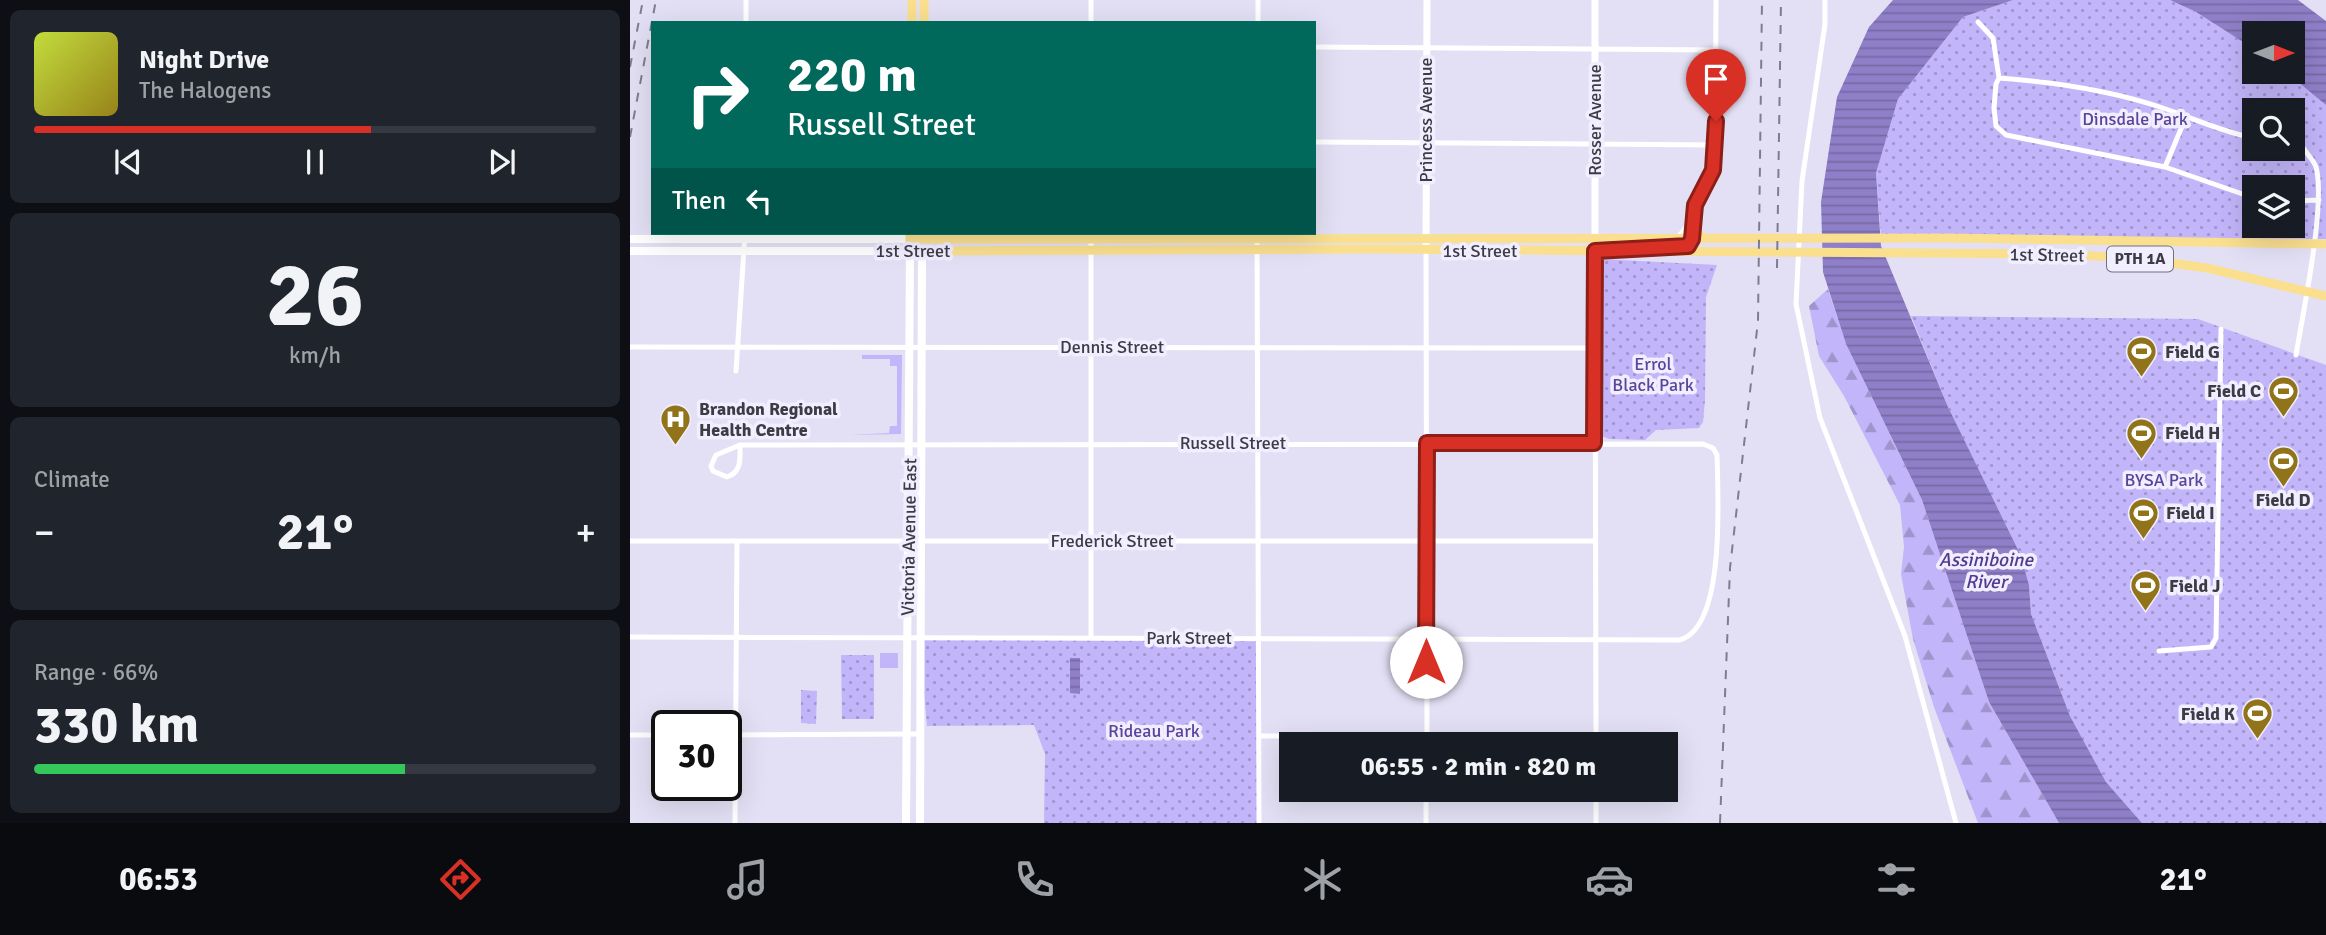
<!DOCTYPE html>
<meta charset="utf-8">
<style>
body{margin:0;font-family:Signika,sans-serif;background:#20242c;color:#f1f3f6;height:100vh;display:flex;flex-direction:column;font-size:26px;white-space:nowrap}
*{box-sizing:border-box;margin:0}
p{font-size:23px;color:#9ea1a6}
.icon{flex:none;width:38px;height:38px;fill:none;stroke:currentColor;stroke-width:2;stroke-linecap:round;stroke-linejoin:round}
.map{position:relative;flex:1;overflow:hidden}
.sheet{display:flex;flex-direction:column;gap:10px;padding:10px;background:#0d0f14;width:630px}
.sheet>*{flex:none}
.banner{position:absolute;left:21px;top:21px;width:665px;height:214px;border-radius:0px;box-shadow:0 7px 28px #0002;background:#00695c;color:#fff;overflow:hidden}
.needle{width:46px;rotate:90deg}
.buttons{position:absolute;left:1612px;top:21px;display:grid;gap:14px}
.buttons a{display:grid;place-items:center;width:63px;height:63px;border-radius:0px;background:#171b24;box-shadow:0 7px 28px #0002;font-size:35px}
.speed{position:absolute;left:21px;top:710px;display:flex;gap:14px;font-size:35px;font-weight:700;text-align:center}
.speed>*{display:grid;place-content:center;width:91px;height:91px;border-radius:50%;background:#171b24;box-shadow:0 7px 28px #0002;line-height:1}
.speed .limit{border:4px solid #111;border-radius:10px;background:#fff;color:#111}
.pin{position:absolute;display:grid;place-items:center;width:60px;height:60px;color:#fff;margin:-72px -30px;border-radius:50% 50% 50% 0;rotate:-45deg;box-shadow:0 0 7px #0007}
.pin .icon{rotate:45deg}
.me{position:absolute;width:77px;margin:-38px;rotate:0deg;stroke-linejoin:round;filter:drop-shadow(0 0 5px #0008)}
.turn{display:flex;align-items:center;gap:24px;height:147px;padding:0 21px;font-size:32px}
.turn .icon{width:91px;height:91px;stroke-width:2.5}
.turn b{display:block;font-size:49px;line-height:60px}
.then{display:flex;align-items:center;height:66px;padding:0 21px;background:#0003;gap:14px;font-size:26px}
.big{font-size:52px;font-weight:700;line-height:1.1}
.sheet .widget{flex:1;display:flex;flex-direction:column;justify-content:center;gap:10px;min-width:0;padding:0 24px;border-radius:10px;background:#20242c}
.sheet .dial{align-items:center;gap:0}
.dial b{font-size:91px;line-height:1}
.song{display:flex;align-items:center;gap:21px}
.cover{width:84px;height:84px;border-radius:10px;background:linear-gradient(135deg,hsl(70 70% 55%),hsl(50 70% 35%))}
.played{height:7px;border-radius:4px;background:linear-gradient(90deg,#d93025 60%,#363941 60%)}
.keys{display:flex;justify-content:space-around;direction:ltr}
.heat{display:flex;justify-content:space-between;align-items:center;font-size:38px;direction:ltr}
.charge{height:10px;border-radius:5px;background:linear-gradient(90deg,#34c759 66%,#363941 0)}
.trip{position:absolute;left:649px;top:732px;width:399px;height:70px;border-radius:0px;background:#171b24;box-shadow:0 7px 28px #0002;font-weight:700;line-height:70px;text-align:center}
.tab-bar{display:flex;height:112px;justify-content:space-around;align-items:center;background:#090b0e;color:#9ea1a6}
.tab-bar .icon{width:49px;height:49px}
.tab-bar .on{color:#d93025}
.tab-bar b{font-size:32px;color:#f1f3f6}
main{display:flex;flex:1;min-height:0}
.map>svg:first-child{display:block}
.green{fill:#c2b5fa}
.forest{fill:url(#forest-firs)}
.park{fill:url(#park-dots);fill-rule:evenodd}
.water{fill:url(#water-rules)}
.lines{fill:none;stroke-linecap:round;stroke-linejoin:round}
.minor{stroke:#fff;stroke-width:5}
.tertiary{stroke:#fff;stroke-width:7}
.secondary{stroke:#fff;stroke-width:8}
.primary{stroke:#fadf8e;stroke-width:9}
.rail{stroke:#807d8b;stroke-width:2;stroke-dasharray:9 9;stroke-linecap:butt}
.route-casing{stroke:#8d1f18;stroke-width:18}
.route{stroke:#d93025;stroke-width:12}
.labels{text-anchor:middle;dominant-baseline:central;stroke-width:7;stroke-linejoin:round;paint-order:stroke}
.shield{fill:#f0eeff;stroke:#73717c;stroke-width:2}
.shield-label{font-size:16px;font-weight:bold;fill:#3d3b44}
.park-label{font-size:18px;fill:#5c439b;stroke:#f0eeff}
.street-label{font-size:18px;fill:#3d3b44;stroke:#f0eeff}
.poi-label{font-size:18px;font-weight:bold;fill:#3d3b44;stroke:#f0eeff;text-anchor:start}
.water-label{font-size:19px;font-style:italic;fill:#533990;stroke:#f0eeff}
</style>
<main>
<section class="sheet">
<div class="widget">
<div class="song"><i class="cover"></i><div><b>Night Drive</b><p>The Halogens</p></div></div>
<div class="played"></div>
<div class="keys"><svg class="icon" aria-label="previous" viewBox="0 0 24 24"><path d="M18 5L8 12l10 7zM5 5v14"/></svg><svg class="icon" aria-label="pause" viewBox="0 0 24 24"><path d="M8 5v14M16 5v14"/></svg><svg class="icon" aria-label="next" viewBox="0 0 24 24"><path d="M6 5l10 7-10 7zM19 5v14"/></svg></div>
</div>
<div class="widget dial"><b>26</b><p>km/h</p></div>
<div class="widget"><p>Climate</p>
<div class="heat"><a>−</a><b class="big">21°</b><a>+</a></div>
</div>
<div class="widget"><p>Range · 66%</p><b class="big">330 km</b><div class="charge"></div></div>
</section>
<div class="map">
<svg width="1696" height="823" viewBox="0 0 1696 823">
<defs>
<pattern id="forest-firs" width="22" height="20" patternUnits="userSpaceOnUse" patternTransform="scale(1.75)"><rect width="22" height="20" fill="#c2b5fa"/><path d="M5 1l3.5 6h-7zM16 11l3.5 6h-7z" fill="#9f94cc"/></pattern>
<pattern id="park-dots" width="8" height="8" patternUnits="userSpaceOnUse" patternTransform="scale(1.75)"><rect width="8" height="8" fill="#c2b5fa"/><path d="M2 2h.1M6 6h.1" fill="none" stroke="#9f94cc" stroke-width="1.8" stroke-linecap="round"/></pattern>
<pattern id="water-rules" width="6" height="5" patternUnits="userSpaceOnUse" patternTransform="scale(1.75)"><rect width="6" height="5" fill="#8f7fc8"/><path d="M0 2.5h6" fill="none" stroke="#7669a4"/></pattern>
</defs>
<rect width="100%" height="100%" fill="#e3e0f5"/>
<path class="green" d="M232,355h40l-1,79 -51,1 39,-2 1,-7h7v-60h-7v-7h-28z
M250,653h18v15h-18z"/>
<path class="forest" d="M1198,289l18,55 76,156 67,202 70,121h-81l-44,-116 -21,-68 -12,-65 3,-27 -4,-42 -56,-109 -25,-40 -10,-50z"/>
<path class="park" d="M1383,0h157l26,12 58,37v23c41,0 42,6 72,33v134l-445,-3 -5,-63 22,-74 65,-82zM1624,110h38v39h-38zM1624,187h38v39h-38z
M971,259l116,6 -11,32 -1,103 -2,22 -4,6 -43,2 -11,10 -36,-1 -7,-3z
M1281,316l287,3 128,46v458h-184l-36,-41 -36,-66 -39,-102 -2,-29 -81,-178z
M289,638l340,1v184h-215l1,-69 -11,-29 -107,1z
M211,655h33v64h-32z
M171,690l16,1 -1,33 -15,-1z"/>
<path class="water" d="M1263,0h120l-50,17 -65,82 -22,74 5,73 67,161 72,147 9,31 2,29 39,102 36,66 36,41h-83l-70,-121 -67,-202 -76,-156 -23,-72 -2,-70 16,-105 32,-70z
M1540,0h128l28,21v84l-40,-33h6v-39h-38v16l-58,-37z
M440,658h10v36l-10,-1z"/>
<g class="lines">
<path class="minor" d="M461,0v23
M1195,0v24l-23,157 -6,123 24,114 85,218 51,187
M1348,22l15,16 6,40
M116,23v-23
M628,23v-23
M684,47l402,3
M1624,138c-32,-6 -61,-20 -91,-30 -53,-18 -109,-26 -164,-30l-3,6 -2,24 2,18 10,9 159,32 89,31
M684,142l402,3
M1662,147l12,2c4,6 10,12 12,18 10,36 -13,146 -20,188
M1535,167l21,-50
M1662,201l27,-1
M461,233v405
M627,233l2,590
M1046,238c12,-7 36,-61 39,-76l1,-162
M796,251l1,493
M965,251l1,493
M0,347l965,1
M106,371l9,-138
M110,445c0,14 2,27 -13,32l-14,-6 -2,-5 5,-11z
M0,541h965
M0,637l1049,3c47,-11 39,-144 38,-185l-4,-7 -10,-4 -963,1
M1529,651l52,-4 5,-9 5,-309
M0,735h37
M96,735l192,-1
M629,736l337,-1
M966,789v34
M105,823l2,-282
M796,823v-34"/>
<path class="tertiary" d="M965,0v251
M796,251l1,-251"/>
<path class="secondary" d="M0,239h280
M0,251h280l-4,572
M290,823l2,-572"/>
<path class="primary" d="M282,0v23
M294,23v-23
M1063,226l4,8 9,4
M280,233v18l465,-2 680,5 79,4 73,10 119,28
M280,239l1039,-1 377,6"/>
<path class="rail" d="M0,67l13,-67
M0,137l26,-137
M1147,268l4,-268
M1090,823l10,-255 28,-247 4,-321"/>
</g>
<g class="lines">
<defs>
<path id="route" d="M796,662l1,-219h167l1,-192 93,-5 4,-7 3,-34 18,-35 3,-49"/>
</defs>
<use href="#route" class="route-casing"/>
<use href="#route" class="route"/>
</g>
<defs>
<symbol id="stadium-pin" viewBox="-11 -11 22 30"><path d="M0 17L-7.5 6A9.5 9.5 0 1 1 7.5 6Z" fill="#917319" stroke="#f0eeff"/><path d="M0-5a6.5 5 0 1 0 0 10a6.5 5 0 1 0 0-10ZM-3.5-1.8h7v3.6h-7Z" fill="#fff"/></symbol>
<symbol id="hospital-pin" viewBox="-11 -11 22 30"><path d="M0 17L-7.5 6A9.5 9.5 0 1 1 7.5 6Z" fill="#917319" stroke="#f0eeff"/><path d="M-5-5h3v3.5h4V-5h3V5h-3V1.5h-4V5h-3Z" fill="#fff"/></symbol>
</defs>
<g fill-rule="evenodd">
<use href="#stadium-pin" x="1494" y="334" width="35" height="47"/>
<use href="#stadium-pin" x="1636" y="374" width="35" height="47"/>
<use href="#hospital-pin" x="28" y="402" width="35" height="47"/>
<use href="#stadium-pin" x="1494" y="416" width="35" height="47"/>
<use href="#stadium-pin" x="1636" y="444" width="35" height="47"/>
<use href="#stadium-pin" x="1496" y="496" width="35" height="47"/>
<use href="#stadium-pin" x="1498" y="568" width="35" height="47"/>
<use href="#stadium-pin" x="1610" y="696" width="35" height="47"/>
</g>
<g class="labels">
<rect class="shield" x="1477" y="246.5" width="66" height="25" rx="5"/>
<g class="shield-label">
<text x="1510" y="259">PTH 1A</text>
</g>
<g class="park-label">
<text x="1505" y="119">Dinsdale Park</text>
<text x="1023" y="364">Errol<tspan x="1023" dy="21">Black Park</tspan></text>
<text x="1534" y="480">BYSA Park</text>
<text x="524" y="731">Rideau Park</text>
</g>
<g class="street-label">
<text transform="translate(796 120) rotate(-90)">Princess Avenue</text>
<text transform="translate(965 120) rotate(-90)">Rosser Avenue</text>
<text x="283" y="251">1st Street</text>
<text x="850" y="251">1st Street</text>
<text transform="translate(1417 255) rotate(1)">1st Street</text>
<text x="482" y="347">Dennis Street</text>
<text x="603" y="443">Russell Street</text>
<text transform="translate(279 537) rotate(-89)">Victoria Avenue East</text>
<text x="482" y="541">Frederick Street</text>
<text x="559" y="638">Park Street</text>
</g>
<g class="poi-label">
<text x="1535" y="352">Field G</text>
<text x="1631" y="391" text-anchor="end">Field C</text>
<text x="69" y="409">Brandon Regional<tspan x="69" dy="21">Health Centre</tspan></text>
<text x="1535" y="433">Field H</text>
<text x="1653" y="500" text-anchor="middle">Field D</text>
<text x="1536" y="513">Field I</text>
<text x="1539" y="586">Field J</text>
<text x="1605" y="714" text-anchor="end">Field K</text>
</g>
<g class="water-label">
<text x="1356" y="560">Assiniboine<tspan x="1356" dy="22">River</tspan></text>
</g>
</g>
</svg>
<div class="buttons">
<a><svg class="needle" viewBox="-14 -14 28 28"><path d="M0-13l5 13h-10z" fill="#e53935"/><path d="M0 13l5-13h-10z" fill="#9ea1a6"/></svg></a>
<a><svg class="icon" aria-label="search" viewBox="0 0 24 24"><circle cx="10" cy="10" r="6"/><path d="M15 15l6 6"/></svg></a>
<a><svg class="icon" aria-label="layers" viewBox="0 0 24 24"><path d="M12 4l9 5-9 5-9-5zM3 14l9 5 9-5"/></svg></a>
</div>
<div class="speed"><div class="limit">30</div></div>
<div class="pin" style="left:1086px;top:121px;background:#d93025"><svg class="icon" aria-label="arrive" viewBox="0 0 24 24"><path d="M6 21V4h12l-3 4 3 4H6"/></svg></div>
<svg class="me" style="left:796px;top:662px" viewBox="-20 -20 40 40"><circle r="19" fill="#fff"/><path d="M0-13L10 11 0 6-10 11z" fill="#d93025"/></svg>
<div class="trip">06:55 · 2 min · 820 m</div>
<div class="banner">
<div class="turn"><svg class="icon" aria-label="right" viewBox="0 0 24 24"><path d="M7 20v-9h11M14 6l5 5-5 5"/></svg><div><b>220 m</b>Russell Street</div></div>
<div class="then">Then<svg class="icon" aria-label="left" viewBox="0 0 24 24"><path d="M17 20v-9H6M10 6l-5 5 5 5"/></svg></div>
</div>
</div>
</main>
<nav class="tab-bar">
<b>06:53</b>
<svg class="icon on" aria-label="directions" viewBox="0 0 24 24"><path d="M12 3l9 9-9 9-9-9zM9 14v-3h6M13 9l2 2-2 2"/></svg>
<svg class="icon" aria-label="music" viewBox="0 0 24 24"><path d="M9 18V5l10-2v13"/><circle cx="6" cy="18" r="3"/><circle cx="16" cy="16" r="3"/></svg>
<svg class="icon" aria-label="phone" viewBox="0 0 24 24"><path d="M5 4h4l2 5-3 2q2 4 5 5l2-3 5 2v4C11 20 4 13 5 4z"/></svg>
<svg class="icon" aria-label="climate" viewBox="0 0 24 24"><path d="M12 3v18M4 7l16 10M4 17L20 7"/></svg>
<svg class="icon" aria-label="car" viewBox="0 0 24 24"><path d="M5 17H2v-5l4-1 3-4h7l3 4 3 1v5h-3M9 17h6M6 11h13"/><circle cx="7" cy="17" r="2"/><circle cx="17" cy="17" r="2"/></svg>
<svg class="icon" aria-label="filters" viewBox="0 0 24 24"><path d="M4 7h16M4 17h16"/><circle cx="9" cy="7" r="2"/><circle cx="15" cy="17" r="2"/></svg>
<b>21°</b>
</nav>
